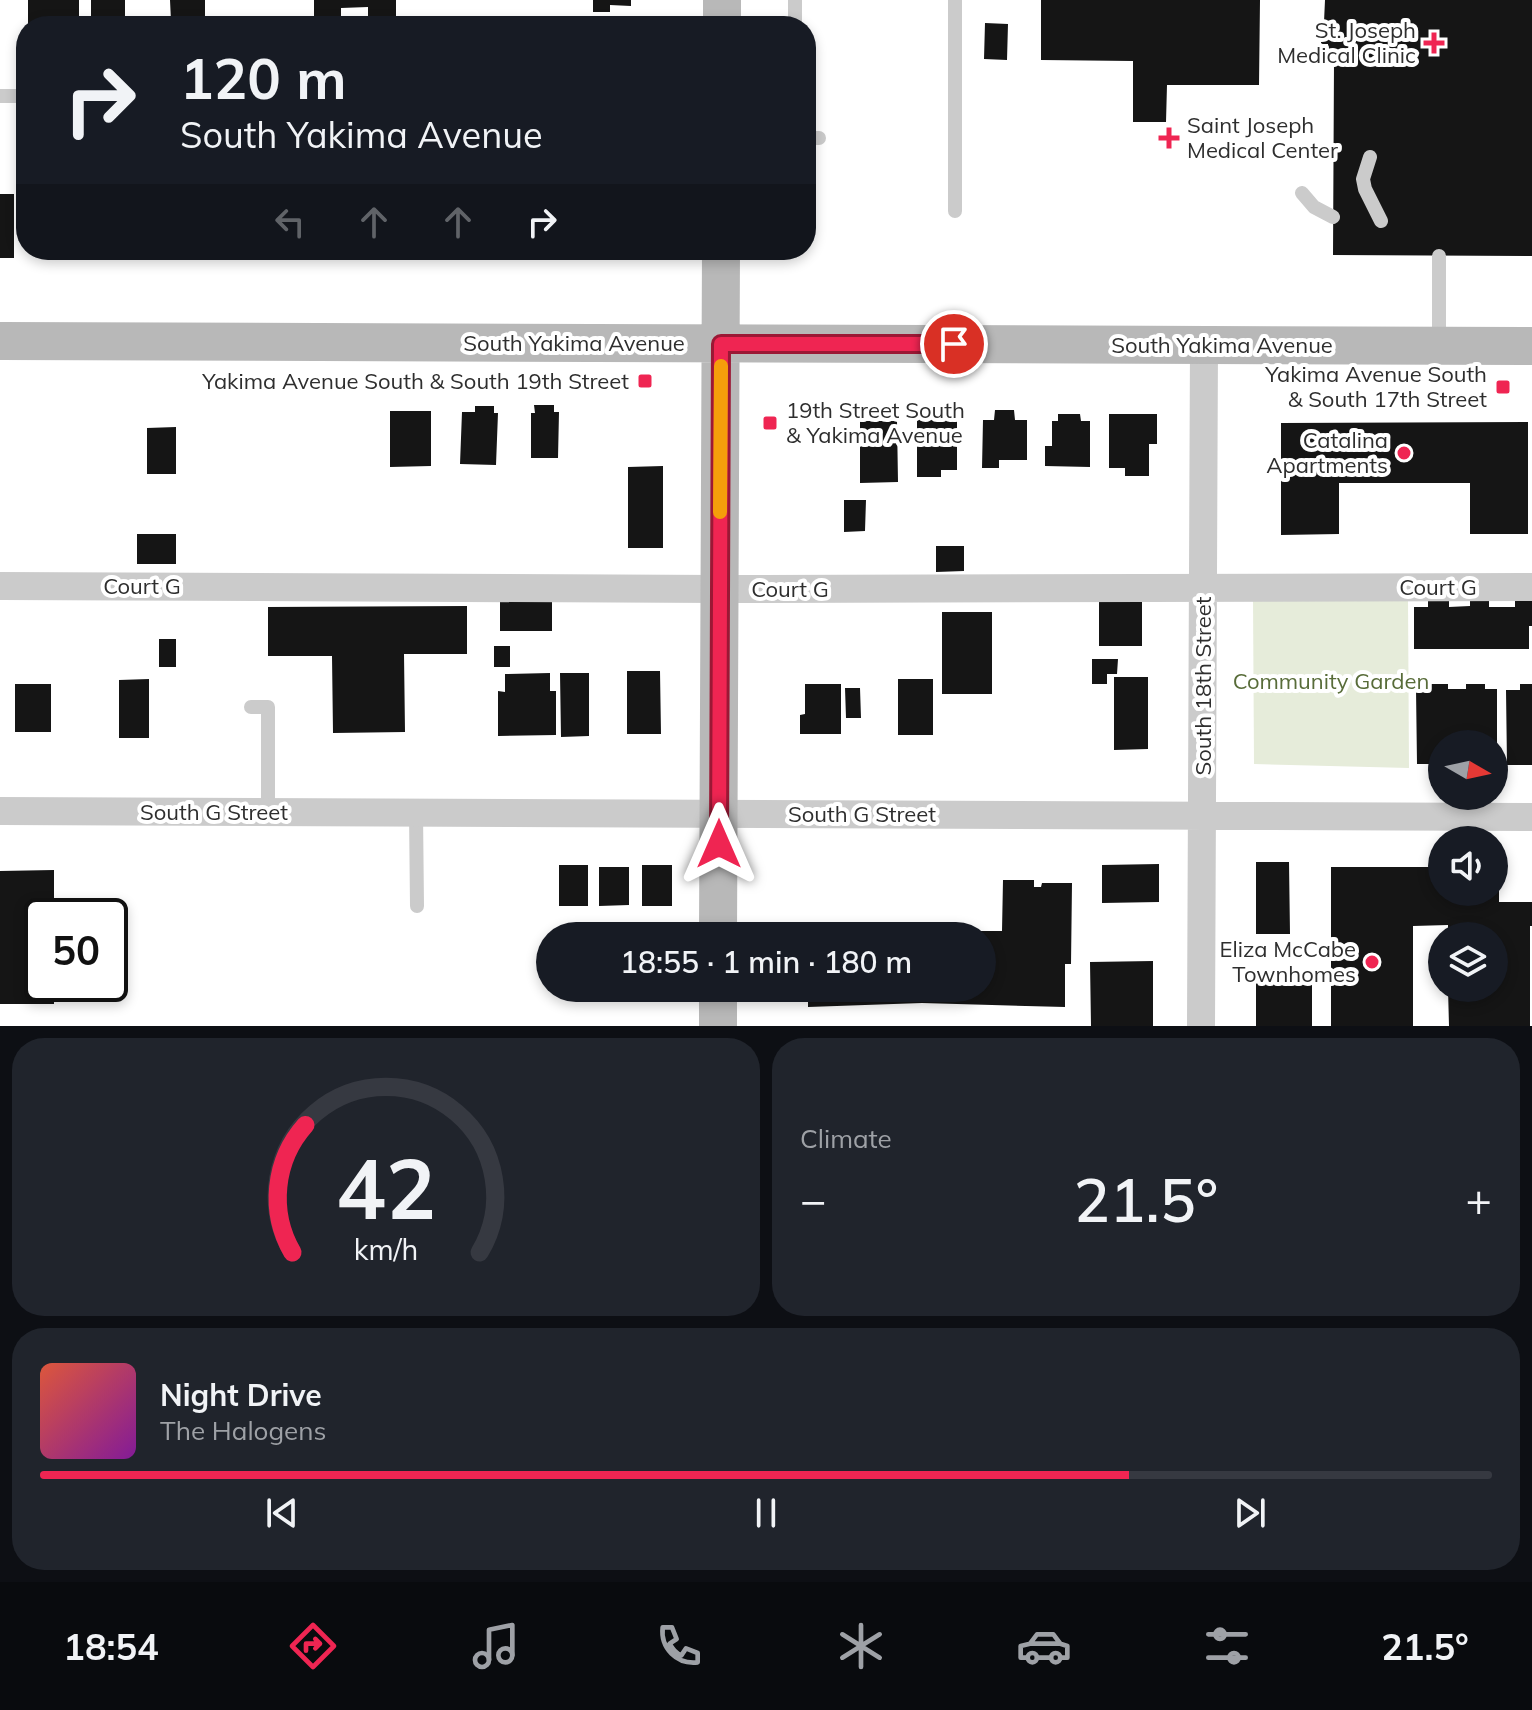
<!DOCTYPE html>
<meta charset="utf-8">
<style>
body{margin:0;font-family:Mulish,sans-serif;background:#20242c;color:#f1f3f6;height:100vh;display:flex;flex-direction:column;font-size:30px;white-space:nowrap}
*{box-sizing:border-box;margin:0}
p{font-size:26px;color:#9ea1a6}
.icon{flex:none;width:44px;height:44px;fill:none;stroke:currentColor;stroke-width:2;stroke-linecap:round;stroke-linejoin:round}
.map{position:relative;height:1026px;overflow:hidden}
.drawer{display:flex;flex-direction:column;gap:12px;padding:12px;background:#0d0f14;flex:1}
.drawer>*{flex:none}
.top-card{position:absolute;left:16px;top:16px;width:800px;height:244px;border-radius:32px;box-shadow:0 4px 12px #0003;background:#171b24;color:#f1f3f6;overflow:hidden}
.needle{width:52px;rotate:99deg}
.fabs{position:absolute;left:1428px;top:730px;display:grid;gap:16px}
.fabs a{display:grid;place-items:center;width:80px;height:80px;border-radius:50%;background:#171b24;box-shadow:0 4px 12px #0003;font-size:40px}
.speed{position:absolute;left:24px;top:898px;display:flex;gap:16px;font-size:40px;font-weight:700;text-align:center}
.speed>*{display:grid;place-content:center;width:104px;height:104px;border-radius:50%;background:#171b24;box-shadow:0 4px 12px #0003;line-height:1}
.speed .limit{border:4px solid #111;border-radius:12px;background:#fff;color:#111}
.pin{position:absolute;display:grid;place-items:center;width:68px;height:68px;color:#fff;margin:-34px;border:4px solid #fff;border-radius:50%;box-shadow:0 2px 8px #0007}
.me{position:absolute;width:88px;margin:-44px;rotate:0deg;stroke-linejoin:round;filter:drop-shadow(0 0 6px #0008)}
.turn{display:flex;align-items:center;gap:28px;height:168px;padding:0 32px;font-size:36px}
.turn .icon{width:104px;height:104px;stroke-width:2.5}
.turn b{display:block;font-size:56px;line-height:68px}
.lanes{display:flex;align-items:center;height:76px;padding:0 32px;background:#0003;justify-content:center;gap:40px;direction:ltr}
.lanes .off{opacity:.35}
.big{font-size:60px;font-weight:600;line-height:1.1}
.drawer .card{flex:1;display:flex;flex-direction:column;justify-content:center;gap:12px;min-width:0;padding:0 28px;border-radius:32px;background:#20242c}
.drawer .dial{align-items:center;gap:0}
.dial svg{height:208px;overflow:visible;fill:none;stroke:#363941;stroke-width:7;stroke-linecap:round;text-anchor:middle}
.dial text{fill:#f1f3f6;stroke:none}
.song{display:flex;align-items:center;gap:24px}
.cover{width:96px;height:96px;border-radius:12px;background:linear-gradient(135deg,hsl(10 70% 55%),hsl(290 70% 35%))}
.played{height:8px;border-radius:4px;background:linear-gradient(90deg,#ef2552 75%,#363941 75%)}
.keys{display:flex;justify-content:space-around;direction:ltr}
.heat{display:flex;justify-content:space-between;align-items:center;font-size:44px;direction:ltr}
.drawer .tiles{flex:1;display:grid;gap:12px;grid-template-columns:1fr 1fr}
.card:last-child{grid-column:span 2}
.trip{position:absolute;left:536px;top:922px;width:460px;height:80px;border-radius:40px;background:#171b24;box-shadow:0 4px 12px #0003;font-weight:600;line-height:80px;text-align:center}
.tabs{display:flex;height:128px;justify-content:space-around;align-items:center;background:#090b0e;color:#9ea1a6}
.tabs .icon{width:56px;height:56px}
.tabs .on{color:#ef2552}
.tabs b{font-size:36px;color:#f1f3f6}
.map>svg:first-child{display:block}
.green{fill:#e6ecda}
.building{fill:#151515}
.lines{fill:none;stroke-linecap:round;stroke-linejoin:round}
.lane{stroke:#cbcbcb;stroke-width:14}
.street{stroke:#cbcbcb;stroke-width:28}
.secondary{stroke:#b8b8b8;stroke-width:38}
.route-casing{stroke:#9b1835;stroke-width:20}
.route{stroke:#ef2552;stroke-width:14}
.slow{stroke:#f59e0b;stroke-width:14}
.poi-dot{fill:#ef2552;stroke:#fff;stroke-width:3}
.labels{text-anchor:middle;dominant-baseline:central;stroke-width:8;stroke-linejoin:round;paint-order:stroke}
.poi-label{font-size:22px;fill:#2e2e2e;stroke:#fff;text-anchor:end}
.street-label{font-size:22px;fill:#2e2e2e;stroke:#fff}
.park-label{font-size:22px;fill:#586c39;stroke:#fff}
</style>
<div class="map">
<svg width="1532" height="1026" viewBox="0 0 1532 1026">
<rect width="100%" height="100%" fill="#fff"/>
<path class="green" d="M1253,598h155l1,170 -155,-4z"/>
<path class="building" d="M28,0h51v26h-51z
M91,0h34v19h9v7h-43z
M170,0h35v26h-44v-5h10z
M314,0h82v18h-28v-11l-27,1v10l-27,-1z
M593,0h38v6l-21,-1v7h-17z
M1041,0h219l-1,85h-92l-1,37h-33v-61l-92,-1z
M1325,0h207v256l-199,-1 1,-193h-6v-18h-7v-22h3z
M224,17h65v9h-65z
M985,23l23,1 -1,36 -23,-1z
M0,194h14v64h-14z
M405,250h28v8h-28z
M500,250h32v8l-31,1z
M534,405h20v7h5l-1,46h-27v-45h4z
M475,406h19v7h4l-2,52 -36,-1 2,-52h13z
M995,410h19l1,10h12v40h-28v8h-17l1,-48h11z
M390,411h41v55l-41,1z
M917,412h25v8h15v50h-16v7h-24z
M1058,414h22l1,7h9v46l-45,-1v-20h7v-25h6z
M1109,414h48v30h-8v32h-24v-8h-16z
M860,421h37l1,61 -38,1z
M1528,422v112h-58v-51h-131v51l-58,1v-112z
M176,427v47h-29v-46z
M663,466v82h-35v-81z
M844,500h22l-1,31 -21,1z
M137,534h39v30h-39z
M936,546h28v25l-28,1z
M500,593h52v38h-52z
M1515,598h17v28h-3v23h-115v-42h14v-6h21v6l21,-1v-6l19,1v6h26z
M1099,602h43v44h-43z
M467,606v48h-63l1,78 -72,1 -1,-77h-64v-49z
M942,612h50v82h-50z
M159,639h17v28h-17z
M494,646h16v21h-16z
M1092,659h26l-1,15h-10v10h-15z
M627,671h33l1,63h-34z
M550,673v18h6v44l-58,1v-45l7,1v-18z
M560,673h29v63l-28,1z
M1114,677h34v72l-34,1z
M149,679v59h-30v-58z
M898,679h35v56h-35z
M15,684h36v48h-36z
M805,684h36v50h-41v-19l5,-1z
M1429,684h19v5h18v-5h19v5h12v75h-3v-20h-52v20h-25l-1,-75h13z
M1520,684h12v81h-25l-1,-75h14z
M845,688h15l1,30h-15z
M1256,862h33l1,72h-34z
M1159,864v38l-57,1v-38z
M559,865h29v41h-29z
M642,865h30v41h-30z
M599,867h30v38l-30,1z
M1331,867h111v25h52v-25h5v35h33v24h-2v100h-81l-1,-38h46v-52h-46v-11l-35,1v100h-82z
M54,870v46h-12v68h12v20h-54v-133z
M1003,880h31v7h7l1,-4h30l-1,81h-6v43l-143,-4 -114,4v-19h174v-52h-174v-5h194z
M1153,961v65h-62l-1,-64z
M1256,975h56v51h-56z"/>
<g class="lines">
<path class="lane" d="M795,0v26
M955,0v211
M0,96h26
M806,138h13
M1370,157l-7,22 2,10 16,32
M1302,193l12,14 19,10
M1439,343v-87
M251,707h17v105
M416,812l1,94"/>
<path class="street" d="M0,586l720,3 812,-2
M0,811l1532,6
M1201,1026l3,-681"/>
<path class="secondary" d="M722,26v-26
M0,341l1532,5
M718,936l3,-686
M718,1026v-38"/>
</g>
<g class="lines">
<defs>
<path id="route" d="M719,844l2,-500h233"/>
</defs>
<use href="#route" class="route-casing"/>
<use href="#route" class="route"/>
<path class="slow" d="M720,512l1,-146"/>
</g>
<g class="poi-dot">
<path d="M1430 31h8v8h8v8h-8v8h-8v-8h-8v-8h8z"/>
<path d="M1165 126h8v8h8v8h-8v8h-8v-8h-8v-8h8z"/>
<rect x="637" y="373" width="16" height="16" rx="4"/>
<rect x="1495" y="379" width="16" height="16" rx="4"/>
<rect x="762" y="415" width="16" height="16" rx="4"/>
<circle cx="1404" cy="453" r="8"/>
<circle cx="1372" cy="962" r="8"/>
</g>
<g class="labels">
<g class="poi-label">
<text x="1416" y="30">St. Joseph<tspan x="1416" dy="25">Medical Clinic</tspan></text>
<text x="1187" y="125" text-anchor="start">Saint Joseph<tspan x="1187" dy="25">Medical Center</tspan></text>
<text x="1487" y="374">Yakima Avenue South<tspan x="1487" dy="25">&amp; South 17th Street</tspan></text>
<text x="629" y="381">Yakima Avenue South &amp; South 19th Street</text>
<text x="786" y="410" text-anchor="start">19th Street South<tspan x="786" dy="25">&amp; Yakima Avenue</tspan></text>
<text x="1388" y="440">Catalina<tspan x="1388" dy="25">Apartments</tspan></text>
<text x="1356" y="949">Eliza McCabe<tspan x="1356" dy="25">Townhomes</tspan></text>
</g>
<g class="street-label">
<text x="574" y="343">South Yakima Avenue</text>
<text x="1222" y="345">South Yakima Avenue</text>
<text x="142" y="586">Court G</text>
<text x="1438" y="587">Court G</text>
<text x="790" y="589">Court G</text>
<text transform="translate(1203 686) rotate(-90)">South 18th Street</text>
<text x="214" y="812">South G Street</text>
<text x="862" y="814">South G Street</text>
</g>
<g class="park-label">
<text x="1331" y="681">Community Garden</text>
</g>
</g>
</svg>
<div class="fabs">
<a><svg class="needle" viewBox="-14 -14 28 28"><path d="M0-13l5 13h-10z" fill="#e53935"/><path d="M0 13l5-13h-10z" fill="#9ea1a6"/></svg></a>
<a><svg class="icon" aria-label="sound" viewBox="0 0 24 24"><path d="M4 9h4l5-4v14l-5-4H4zM17 9q2 3 0 6"/></svg></a>
<a><svg class="icon" aria-label="layers" viewBox="0 0 24 24"><path d="M12 4l9 5-9 5-9-5zM3 14l9 5 9-5"/></svg></a>
</div>
<div class="speed"><div class="limit">50</div></div>
<div class="pin" style="left:954px;top:344px;background:#d93025"><svg class="icon" aria-label="arrive" viewBox="0 0 24 24"><path d="M6 21V4h12l-3 4 3 4H6"/></svg></div>
<svg class="me" style="left:719px;top:844px" viewBox="-20 -20 40 40"><path d="M0-17L14 15 0 8-14 15z" fill="#ef2552" stroke="#fff" stroke-width="4"/></svg>
<div class="trip">18:55 · 1 min · 180 m</div>
<div class="top-card">
<div class="turn"><svg class="icon" aria-label="right" viewBox="0 0 24 24"><path d="M7 20v-9h11M14 6l5 5-5 5"/></svg><div><b>120 m</b>South Yakima Avenue</div></div>
<div class="lanes"><svg class="icon off" aria-label="left" viewBox="0 0 24 24"><path d="M17 20v-9H6M10 6l-5 5 5 5"/></svg><svg class="icon off" aria-label="ahead" viewBox="0 0 24 24"><path d="M12 20V5M6 11l6-6 6 6"/></svg><svg class="icon off" aria-label="ahead" viewBox="0 0 24 24"><path d="M12 20V5M6 11l6-6 6 6"/></svg><svg class="icon" aria-label="right" viewBox="0 0 24 24"><path d="M7 20v-9h11M14 6l5 5-5 5"/></svg></div>
</div>
</div>
<section class="drawer">
<div class="tiles">
<div class="card dial"><svg viewBox="0 0 100 80">
<path d="M14 69A42 42 0 1 1 86 69"/>
<path d="M14 69A42 42 0 0 1 19 20" stroke="#ef2552"/>
<text x="50" y="56" font-size="32" font-weight="700">42</text>
<text x="50" y="72" font-size="11">km/h</text>
</svg></div>
<div class="card"><p>Climate</p>
<div class="heat"><a>−</a><b class="big">21.5°</b><a>+</a></div>
</div>
<div class="card">
<div class="song"><i class="cover"></i><div><b>Night Drive</b><p>The Halogens</p></div></div>
<div class="played"></div>
<div class="keys"><svg class="icon" aria-label="previous" viewBox="0 0 24 24"><path d="M18 5L8 12l10 7zM5 5v14"/></svg><svg class="icon" aria-label="pause" viewBox="0 0 24 24"><path d="M8 5v14M16 5v14"/></svg><svg class="icon" aria-label="next" viewBox="0 0 24 24"><path d="M6 5l10 7-10 7zM19 5v14"/></svg></div>
</div>
</div>
</section>
<nav class="tabs">
<b>18:54</b>
<svg class="icon on" aria-label="directions" viewBox="0 0 24 24"><path d="M12 3l9 9-9 9-9-9zM9 14v-3h6M13 9l2 2-2 2"/></svg>
<svg class="icon" aria-label="music" viewBox="0 0 24 24"><path d="M9 18V5l10-2v13"/><circle cx="6" cy="18" r="3"/><circle cx="16" cy="16" r="3"/></svg>
<svg class="icon" aria-label="phone" viewBox="0 0 24 24"><path d="M5 4h4l2 5-3 2q2 4 5 5l2-3 5 2v4C11 20 4 13 5 4z"/></svg>
<svg class="icon" aria-label="climate" viewBox="0 0 24 24"><path d="M12 3v18M4 7l16 10M4 17L20 7"/></svg>
<svg class="icon" aria-label="car" viewBox="0 0 24 24"><path d="M5 17H2v-5l4-1 3-4h7l3 4 3 1v5h-3M9 17h6M6 11h13"/><circle cx="7" cy="17" r="2"/><circle cx="17" cy="17" r="2"/></svg>
<svg class="icon" aria-label="filters" viewBox="0 0 24 24"><path d="M4 7h16M4 17h16"/><circle cx="9" cy="7" r="2"/><circle cx="15" cy="17" r="2"/></svg>
<b>21.5°</b>
</nav>
